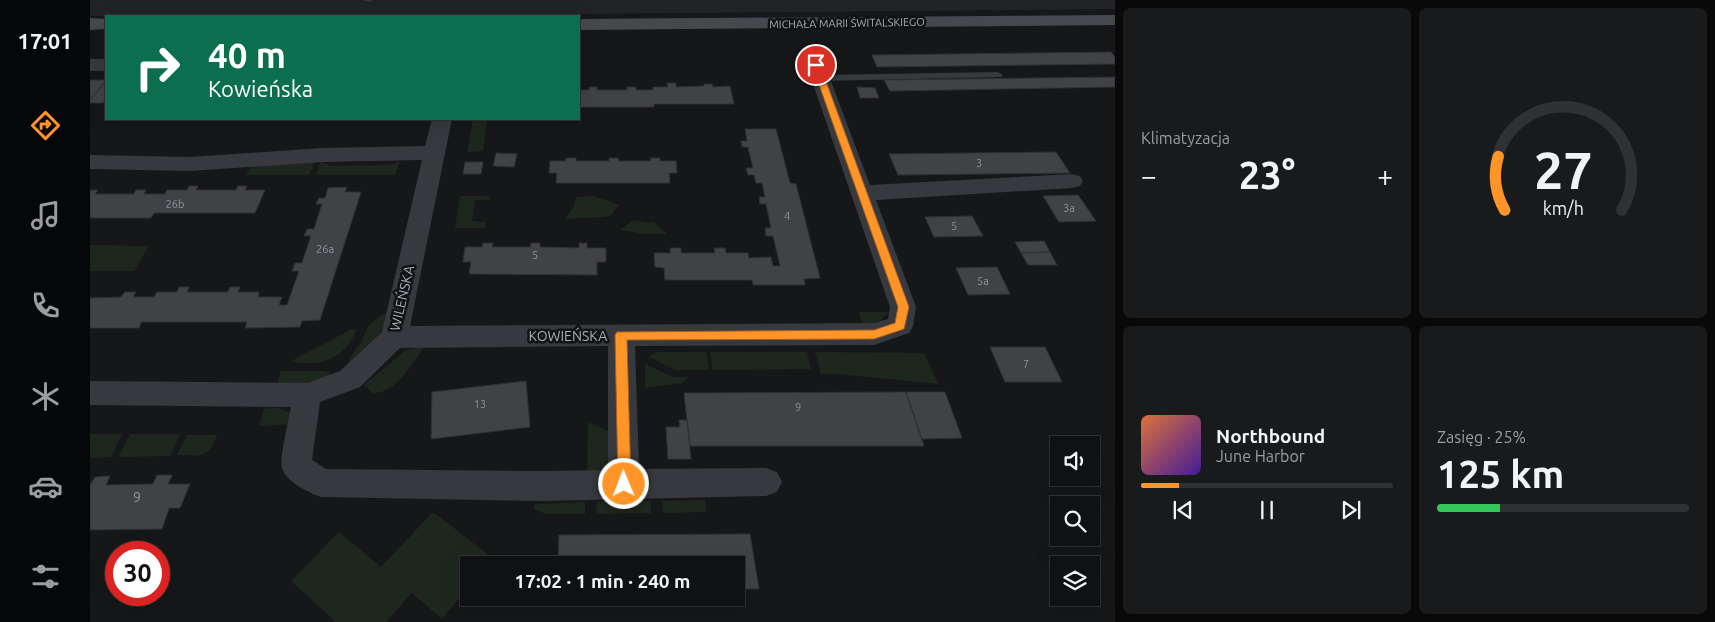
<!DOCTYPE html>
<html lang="pl">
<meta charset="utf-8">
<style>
body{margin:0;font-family:Ubuntu,sans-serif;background:#191a1c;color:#f1f3f6;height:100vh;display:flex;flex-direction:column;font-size:19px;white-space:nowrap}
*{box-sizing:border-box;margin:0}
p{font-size:16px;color:#9c9da0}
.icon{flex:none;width:28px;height:28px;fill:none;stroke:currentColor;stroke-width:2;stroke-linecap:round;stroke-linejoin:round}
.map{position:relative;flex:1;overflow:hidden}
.details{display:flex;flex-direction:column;gap:8px;padding:8px;background:#09090a;width:600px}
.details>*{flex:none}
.guide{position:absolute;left:15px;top:15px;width:475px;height:105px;border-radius:0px;box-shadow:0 5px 20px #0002,0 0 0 1px #303133;background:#0b6e4f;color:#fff;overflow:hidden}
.fabs{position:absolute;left:960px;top:436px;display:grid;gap:10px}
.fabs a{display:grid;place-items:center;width:50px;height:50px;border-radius:0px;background:#101113;box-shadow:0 5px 20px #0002,0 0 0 1px #303133;font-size:25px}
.speed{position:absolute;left:15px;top:541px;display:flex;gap:10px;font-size:25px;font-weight:700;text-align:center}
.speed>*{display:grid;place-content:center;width:65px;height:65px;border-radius:50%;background:#101113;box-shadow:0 5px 20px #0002,0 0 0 1px #303133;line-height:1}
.speed .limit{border:8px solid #d22;background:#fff;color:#111}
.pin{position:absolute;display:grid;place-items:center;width:42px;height:42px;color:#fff;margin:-21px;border:2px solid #fff;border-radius:50%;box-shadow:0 1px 5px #0007}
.me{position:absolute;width:55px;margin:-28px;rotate:359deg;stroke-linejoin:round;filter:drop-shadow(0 0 4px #0008)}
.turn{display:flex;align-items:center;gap:18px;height:105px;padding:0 20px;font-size:22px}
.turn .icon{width:65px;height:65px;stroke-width:2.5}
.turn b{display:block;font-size:35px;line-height:42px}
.big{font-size:38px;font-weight:700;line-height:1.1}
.details .tile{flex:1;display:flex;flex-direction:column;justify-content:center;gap:8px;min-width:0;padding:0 18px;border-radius:8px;background:#191a1c}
.details .dial{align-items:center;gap:0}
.dial svg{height:130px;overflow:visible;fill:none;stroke:#303133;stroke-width:7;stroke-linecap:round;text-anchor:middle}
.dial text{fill:#f1f3f6;stroke:none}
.song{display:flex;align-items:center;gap:15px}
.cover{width:60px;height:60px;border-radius:8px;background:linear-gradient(135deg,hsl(20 70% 55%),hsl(260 70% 35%))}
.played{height:5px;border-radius:2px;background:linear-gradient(90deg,#ff9528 15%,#303133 15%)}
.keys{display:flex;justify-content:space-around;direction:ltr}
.heat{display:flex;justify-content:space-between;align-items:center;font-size:28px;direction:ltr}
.charge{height:8px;border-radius:4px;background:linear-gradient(90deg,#34c759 25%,#303133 0)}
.details .tiles{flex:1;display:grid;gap:8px;grid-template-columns:repeat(2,1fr)}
.trip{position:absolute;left:370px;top:556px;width:285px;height:50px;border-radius:0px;background:#101113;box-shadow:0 5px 20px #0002,0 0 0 1px #303133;font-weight:700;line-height:50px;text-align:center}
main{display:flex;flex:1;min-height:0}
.tab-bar{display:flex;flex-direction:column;width:90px;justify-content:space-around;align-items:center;background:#060708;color:#9c9da0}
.tab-bar .icon{width:35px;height:35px}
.tab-bar .active{color:#ff9528}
.tab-bar b{font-size:22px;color:#f1f3f6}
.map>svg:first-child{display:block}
.built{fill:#222326}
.green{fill:#1e271e}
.building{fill:#404246;stroke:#303135}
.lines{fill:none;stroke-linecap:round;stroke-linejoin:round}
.lane{fill:#37393e;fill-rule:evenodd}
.street{fill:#37393e;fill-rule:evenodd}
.secondary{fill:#45494e;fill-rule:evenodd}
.route{fill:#ff9528;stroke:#a6611a}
.labels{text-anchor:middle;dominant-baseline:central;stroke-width:5;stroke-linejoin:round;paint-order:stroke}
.far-street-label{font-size:11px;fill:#a7b0ba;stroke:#111214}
.number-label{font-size:11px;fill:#8d949d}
.street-label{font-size:14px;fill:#a7b0ba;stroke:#111214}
.near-number-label{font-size:14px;fill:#8d949d}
</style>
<main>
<nav class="tab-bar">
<b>17:01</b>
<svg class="icon active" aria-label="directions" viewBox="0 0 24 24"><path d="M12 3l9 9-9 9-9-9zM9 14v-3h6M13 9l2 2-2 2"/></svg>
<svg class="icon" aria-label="music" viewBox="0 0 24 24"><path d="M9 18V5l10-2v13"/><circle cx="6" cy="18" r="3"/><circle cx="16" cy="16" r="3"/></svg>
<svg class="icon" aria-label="phone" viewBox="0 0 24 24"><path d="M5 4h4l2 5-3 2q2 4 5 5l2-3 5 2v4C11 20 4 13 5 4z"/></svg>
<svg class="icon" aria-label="climate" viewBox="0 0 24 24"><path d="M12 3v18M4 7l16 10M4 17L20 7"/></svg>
<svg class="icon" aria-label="car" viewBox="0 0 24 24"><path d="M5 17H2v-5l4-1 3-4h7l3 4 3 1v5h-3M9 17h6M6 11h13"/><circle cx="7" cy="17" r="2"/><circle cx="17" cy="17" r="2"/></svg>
<svg class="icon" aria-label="filters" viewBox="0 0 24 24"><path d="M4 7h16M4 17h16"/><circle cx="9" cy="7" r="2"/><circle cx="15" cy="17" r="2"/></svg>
</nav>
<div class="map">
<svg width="1025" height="622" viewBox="0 0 1025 622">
<rect width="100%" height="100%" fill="#161719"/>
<path class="built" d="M0,0h1025v9l-644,6 -381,1z"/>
<path class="green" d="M383,119l14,2 -4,30 -16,1z
M225,161l-6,14h-63l5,-9z
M231,161l9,5 62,-1 8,-4 -5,14h-79z
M370,196h26l5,2 -3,2h-13l-3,21 14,1 -1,6h-30z
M504,196l25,9 -8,10 -6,2 -40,2 9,-13 2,-9z
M543,220l18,3 2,-2 14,13h-23l-24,-4z
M0,245l59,1 -15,25h-44z
M299,312c-9,28 -18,35 -40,53v-6l11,-16 9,-18 11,-9z
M769,312h30l-9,9 -17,5z
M262,329l5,1c-13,29 -35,37 -65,32l1,-2z
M335,346c-13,17 -28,48 -53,47l-8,-8 42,-35z
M566,352h50l3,18h-34l-26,-13z
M620,352h97l4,17 -98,1z
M725,352l109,1 14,31 -99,-10h-18z
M555,364l28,13h16l-7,6 -37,5z
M191,371h45l8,4 -30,10 -28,2z
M189,408l12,5 3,11 -35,2 5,-17z
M498,422l22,10c-1,23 5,37 -23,41z
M0,434h32l-11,23 -21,1z
M40,434h50l-10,22 -52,1z
M97,435h30c-10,25 -15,20 -40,20z
M615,500l1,12 -43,1 -1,-12z
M507,501h54v12l-55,1z
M495,502v12h-40l-11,-5 1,-5z
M343,512l60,46 -6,7h-18v22l-27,32 -30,-26 -26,29h-50l-45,-41 48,-49 42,35z"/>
<path class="building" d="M1021,52l4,5v7l-238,3 -5,-12z
M1025,77v10l-225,4 -6,-11z
M0,80h16l-16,20z
M16,81v18l-3,4h-13v-3z
M577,83h9v4l28,-1v-2h8l1,3 17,-1 4,18h-80v3h-75v-17h10v-3h8v3h30v-3h9v3h17v-3h15z
M767,87l18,1 4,10h-19z
M655,129h31l14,54 6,1 24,94 -16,1 1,6h-52l-1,-5h-87l-1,-12 -9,-1 -1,-14h17l-1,-5h11v5h34l-1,-5h11l1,5h22l1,5 22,-1 2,9h7l-7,-30h-7l-1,-8h6l-5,-24h-6l-1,-7h6l-3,-14h-6l-2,-8h-6l-2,-7h7l-5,-21h-6l-1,-6h6z
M966,152l14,21 -172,2 -9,-21z
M406,153l21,1 -3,13 -21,-1z
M476,158h10v3h33v-3h9l1,3h32l-1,-3h10v3h16l1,12h-8l1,10h-114l1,-10h-8l1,-12h16z
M375,162h18l-2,12h-18z
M99,186h9l-2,4h40l2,-4h9l-2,4h20l-10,23h-101l-3,5h-61v-28h8l-3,4h39l2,-4h10l-2,4h21l2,-4h20z
M257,187l-2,5h16l-41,128 -18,1 -2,6 -55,1 2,-6h-106l-2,6h-49v-30l31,-1 4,-5h11l-3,5h21l3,-5h20l2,-5h10l-2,5h41l2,-5h10l-2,5h21l-1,5h24l-3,8h8l12,-34h-7l3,-8h7l9,-27h-7l3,-7h7l8,-25h-6l3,-6h6l3,-10z
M988,195l18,26 -37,1 -16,-26z
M882,216l11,20 -49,1 -9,-20z
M954,241l6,11 -29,1 -6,-11z
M393,243h10l-1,4h38l1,-4h9v4l39,1v-5h8v5h19v14h-9v13l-128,-1 2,-12h-8l2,-15h17z
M960,252l7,13h-29l-7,-12z
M907,267l13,27 -42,1 -12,-27z
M900,347h55l17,35h-57z
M436,381l4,46 -99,12 1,-47z
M816,392l18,54h-234l-6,-53z
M816,392h39l17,46 -40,1z
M589,420h8l4,39h-23l-2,-32h14z
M67,475h15l-4,9h22l-10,24h-11l-7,21 -72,1v-45l5,-8 15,-1 -4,9 47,-1z
M660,534l9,55h-23v-24h-178l1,-30z"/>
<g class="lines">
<path class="lane" d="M273,0h10l-4,2z
M908,72l5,3 -2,2 -180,4 -5,-3 5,-3z"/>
<path class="street" d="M721,46l7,2 2,4 50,133 202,-11 8,2 3,5 -3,5 -8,2 -196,12 40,107 -3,19 -4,7 -35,12 -239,1 4,123 127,-1 11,4 5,10 -5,10 -11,4 -224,5 -221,-4c-13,-5 -35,-15 -39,-29 -3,-8 7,-49 9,-61l-201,-2v-24l217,2 33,-12 42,-39 40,-172 -100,2 -132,9 -100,-2v-14l100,2 132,-9 103,-2 7,-27h20l-42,207 464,-3 14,-4 2,-12 -88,-255 2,-4zM518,346v124l-66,1 -216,-2 -14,-9 8,-58 40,-15 40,-39z
M0,59h16v12h-16z"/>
<path class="secondary" d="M1025,15v10l-536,5v-11z
M0,18l16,1v10l-16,1z"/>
</g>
<path class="route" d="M726,63l4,2 89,242 -5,22 -30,10 -247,1 4,144 -2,4 -5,2 -4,-2 -2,-4 -3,-149 2,-3 257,-2 21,-7 3,-16 -86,-242z"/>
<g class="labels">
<g class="far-street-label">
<text transform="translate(757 23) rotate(-1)">MICHAŁA MARII ŚWITALSKIEGO</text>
</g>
<g class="number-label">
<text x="889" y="163">3</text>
<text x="85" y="204">26b</text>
<text x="979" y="208">3a</text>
<text x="697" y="216">4</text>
<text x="864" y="226">5</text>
<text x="235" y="249">26a</text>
<text x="445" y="255">5</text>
<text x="893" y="281">5a</text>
<text x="936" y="364">7</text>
<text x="390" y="404">13</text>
<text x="708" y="407">9</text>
</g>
<g class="street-label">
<text transform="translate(312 298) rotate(-77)">WILEŃSKA</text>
<text x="478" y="336">KOWIEŃSKA</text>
</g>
<g class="near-number-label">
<text x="47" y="497">9</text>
</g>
</g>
</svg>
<div class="fabs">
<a><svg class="icon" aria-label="sound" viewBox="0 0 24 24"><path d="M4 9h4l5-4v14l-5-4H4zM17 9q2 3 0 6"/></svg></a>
<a><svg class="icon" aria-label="search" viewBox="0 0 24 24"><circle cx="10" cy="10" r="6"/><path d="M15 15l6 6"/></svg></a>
<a><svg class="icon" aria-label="layers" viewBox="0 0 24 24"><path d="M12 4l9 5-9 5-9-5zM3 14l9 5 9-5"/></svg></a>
</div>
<div class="speed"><div class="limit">30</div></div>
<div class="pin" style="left:726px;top:65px;background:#d93025"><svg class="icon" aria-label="arrive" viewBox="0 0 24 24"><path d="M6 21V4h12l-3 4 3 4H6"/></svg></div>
<svg class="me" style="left:534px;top:484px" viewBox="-20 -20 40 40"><circle r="17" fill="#ff9528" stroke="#fff" stroke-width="3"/><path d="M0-11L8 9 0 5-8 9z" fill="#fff"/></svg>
<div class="trip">17:02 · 1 min · 240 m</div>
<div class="guide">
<div class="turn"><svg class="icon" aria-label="right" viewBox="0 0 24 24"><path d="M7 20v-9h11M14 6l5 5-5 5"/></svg><div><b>40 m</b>Kowieńska</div></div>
</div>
</div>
<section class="details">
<div class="tiles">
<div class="tile"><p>Klimatyzacja</p>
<div class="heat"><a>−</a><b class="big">23°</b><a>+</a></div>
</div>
<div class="tile dial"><svg viewBox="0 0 100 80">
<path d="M14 69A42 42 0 1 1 86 69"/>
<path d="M14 69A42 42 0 0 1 10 36" stroke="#ff9528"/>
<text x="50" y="56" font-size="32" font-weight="700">27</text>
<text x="50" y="72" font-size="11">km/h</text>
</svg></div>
<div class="tile">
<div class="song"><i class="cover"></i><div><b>Northbound</b><p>June Harbor</p></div></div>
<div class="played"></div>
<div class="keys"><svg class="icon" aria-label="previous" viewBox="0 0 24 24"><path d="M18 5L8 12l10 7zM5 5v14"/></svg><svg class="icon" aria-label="pause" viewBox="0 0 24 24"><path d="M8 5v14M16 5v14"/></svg><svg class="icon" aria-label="next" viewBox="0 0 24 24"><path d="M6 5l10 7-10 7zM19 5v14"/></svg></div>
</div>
<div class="tile"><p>Zasięg · 25%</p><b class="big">125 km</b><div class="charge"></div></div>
</div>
</section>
</main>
